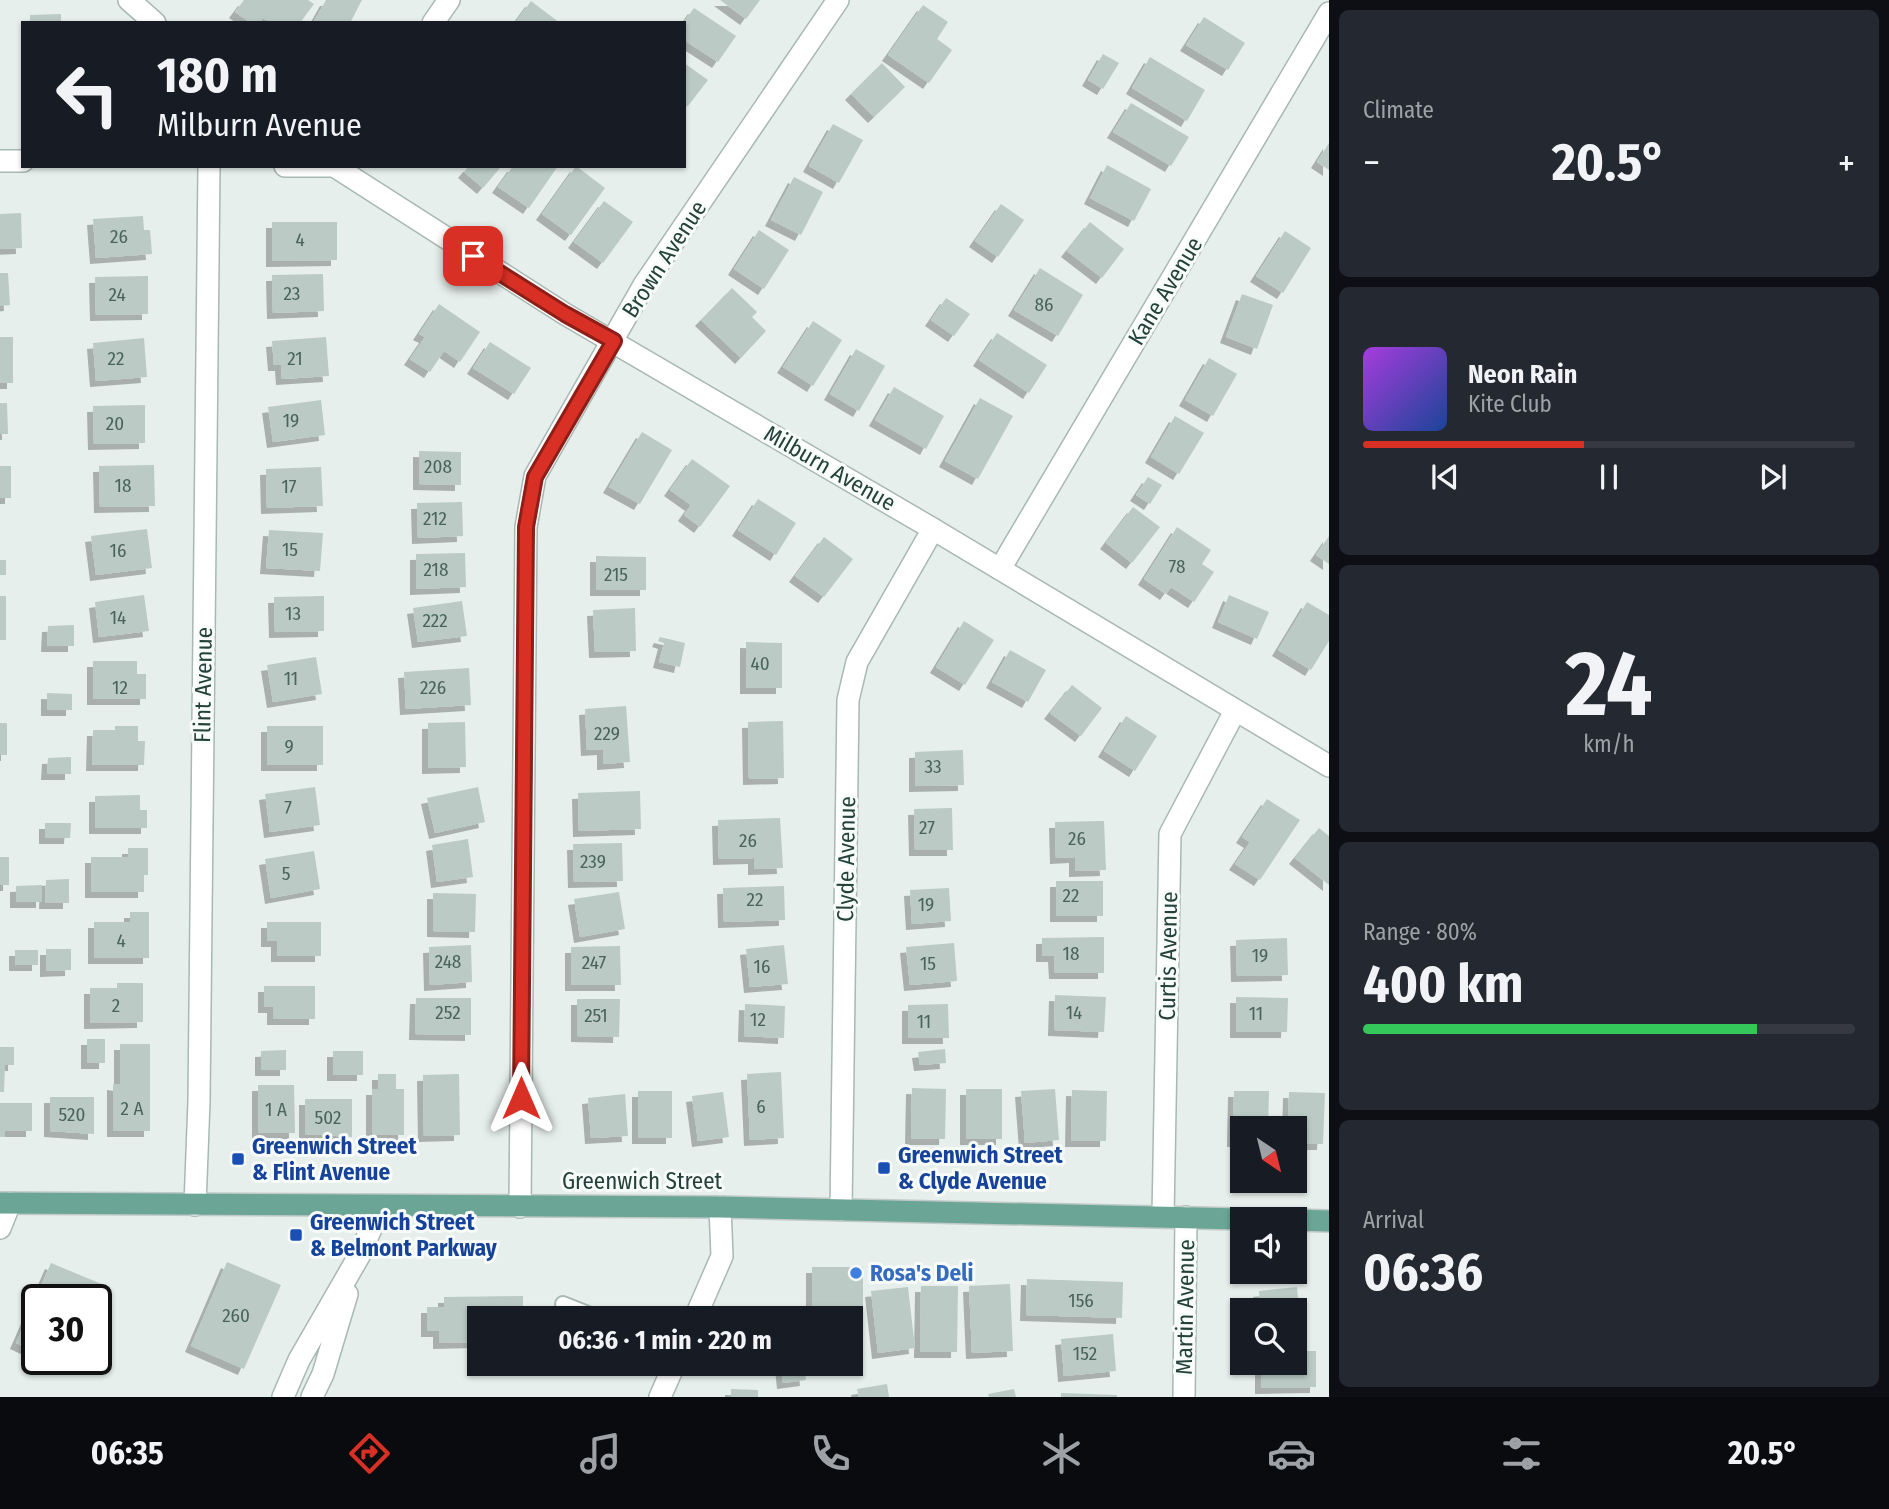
<!DOCTYPE html>
<meta charset="utf-8">
<style>
body{margin:0;font-family:"Fira Sans Condensed",sans-serif;background:#242831;color:#f1f3f6;height:100vh;display:flex;flex-direction:column;font-size:26px;white-space:nowrap}
*{box-sizing:border-box;margin:0}
p{font-size:23px;color:#9ea1a6}
.icon{flex:none;width:38px;height:38px;fill:none;stroke:currentColor;stroke-width:2;stroke-linecap:round;stroke-linejoin:round}
.map{position:relative;flex:1;overflow:hidden}
.panel{display:flex;flex-direction:column;gap:10px;padding:10px;background:#0d0f14;width:560px}
.panel>*{flex:none}
.top-card{position:absolute;left:21px;top:21px;width:665px;height:147px;border-radius:0px;box-shadow:0 2px 5px #0004;background:#171b24;color:#f1f3f6;overflow:hidden}
.needle{width:46px;rotate:145deg}
.buttons{position:absolute;left:1230px;top:1116px;display:grid;gap:14px}
.buttons a{display:grid;place-items:center;width:77px;height:77px;border-radius:0px;background:#171b24;box-shadow:0 2px 5px #0004;font-size:35px}
.speed{position:absolute;left:21px;top:1284px;display:flex;gap:14px;font-size:35px;font-weight:700;text-align:center}
.speed>*{display:grid;place-content:center;width:91px;height:91px;border-radius:50%;background:#171b24;box-shadow:0 2px 5px #0004;line-height:1}
.speed .limit{border:4px solid #111;border-radius:10px;background:#fff;color:#111}
.pin{position:absolute;display:grid;place-items:center;width:60px;height:60px;color:#fff;margin:-30px;border-radius:14px;box-shadow:0 4px 10px #0006}
.me{position:absolute;width:77px;margin:-38px;rotate:0deg;stroke-linejoin:round;filter:drop-shadow(0 0 5px #0008)}
.turn{display:flex;align-items:center;gap:24px;height:147px;padding:0 21px;font-size:32px}
.turn .icon{width:91px;height:91px;stroke-width:2.5}
.turn b{display:block;font-size:49px;line-height:60px}
.big{font-size:52px;font-weight:700;line-height:1.1}
.panel .card{flex:1;display:flex;flex-direction:column;justify-content:center;gap:10px;min-width:0;padding:0 24px;border-radius:10px;background:#242831}
.panel .dial{align-items:center;gap:0}
.dial b{font-size:91px;line-height:1}
.song{display:flex;align-items:center;gap:21px}
.cover{width:84px;height:84px;border-radius:10px;background:linear-gradient(135deg,hsl(280 70% 55%),hsl(220 70% 35%))}
.played{height:7px;border-radius:4px;background:linear-gradient(90deg,#d93025 45%,#363941 45%)}
.keys{display:flex;justify-content:space-around;direction:ltr}
.heat{display:flex;justify-content:space-between;align-items:center;font-size:38px;direction:ltr}
.charge{height:10px;border-radius:5px;background:linear-gradient(90deg,#34c759 80%,#363941 0)}
.trip{position:absolute;left:467px;top:1306px;width:396px;height:70px;border-radius:0px;background:#171b24;box-shadow:0 2px 5px #0004;font-weight:700;line-height:70px;text-align:center}
.tabs{display:flex;height:112px;justify-content:space-around;align-items:center;background:#090b0e;color:#9ea1a6}
.tabs .icon{width:49px;height:49px}
.tabs .selected{color:#d93025}
.tabs b{font-size:32px;color:#f1f3f6}
main{display:flex;flex:1;min-height:0}
.map>svg:first-child{display:block}
.building{fill:#bbcac4;filter:url(#shadow)}
.lines{fill:none;stroke-linecap:round;stroke-linejoin:round}
.service-casing{stroke:#a8b8b2;stroke-width:18}
.minor-casing{stroke:#a8b8b2;stroke-width:24}
.tertiary-casing{stroke:#a8b8b2;stroke-width:24}
.primary-casing{stroke:#c2cac8;stroke-width:24}
.service{stroke:#fff;stroke-width:14}
.minor{stroke:#fff;stroke-width:21}
.tertiary{stroke:#fff;stroke-width:21}
.primary{stroke:#6aa596;stroke-width:21}
.route-casing{stroke:#8d1f18;stroke-width:18}
.route{stroke:#d93025;stroke-width:12}
.transit-dot{fill:#1a4fb4;stroke:#f7fbf9;stroke-width:2.5}
.shop-dot{fill:#3f7fe0;stroke:#f7fbf9;stroke-width:2.5}
.labels{text-anchor:middle;dominant-baseline:central;stroke-width:6;stroke-linejoin:round;paint-order:stroke}
.number-label{font-size:19px;fill:#4a645c}
.street-label{font-size:23px;fill:#24423a;stroke:#f7fbf9}
.transit-label{font-size:23px;font-weight:bold;fill:#164399;stroke:#f7fbf9;text-anchor:start}
.shop-label{font-size:23px;font-weight:bold;fill:#366cbe;stroke:#f7fbf9;text-anchor:start}
</style>
<main>
<div class="map">
<svg width="1329" height="1397" viewBox="0 0 1329 1397">
<defs>
<filter id="shadow"><feDropShadow dx="-6" dy="6" stdDeviation="0" flood-color="#0004"/></filter>
</defs>
<rect width="100%" height="100%" fill="#e6efeb"/>
<path class="building" d="M244,0h64l6,4 -14,19h-30l-7,-5 -4,5h-8l-16,-11z
M326,0h36l-12,23h-37z
M720,0h40l-14,19z
M531,1l29,22h-45z
M923,5l25,17 -11,17 15,11 -23,33 -41,-28z
M694,8l42,28 -18,26 -34,-22v-18z
M61,14v9h-31v-8z
M1204,17l41,26 -17,27 -42,-25z
M1103,54l16,9 -16,26 -15,-9z
M1150,57l55,33 -18,31 -55,-33z
M684,63l24,17 -20,26 -4,-3z
M882,63l23,24 -31,30 -23,-23z
M1131,103l58,34 -18,29 -58,-34z
M833,124l30,16 -24,43 -30,-17z
M1329,143v27l-12,-8z
M1107,165l44,24 -17,32 -44,-23z
M469,166h29l2,2 -17,20 -19,-16z
M513,166h45l-29,42 -31,-21z
M576,166l29,22 -34,47 -29,-21z
M794,177l29,15 -22,43 -30,-15z
M604,201l29,21 -30,41 -29,-21z
M1001,204l23,16 -26,37 -23,-16z
M21,213l1,35 -22,1v-35z
M143,216l1,14h6l2,24 -56,4 -3,-39z
M272,222h65v38l-65,1z
M1090,222l34,27 -22,29 -35,-27z
M759,230l30,20 -25,39 -30,-20z
M1285,231l26,17 -28,45 -27,-17z
M1040,268l43,27 -25,41 -44,-26z
M0,273h8l2,32 -10,1z
M323,274l1,37 -51,2 -1,-38z
M148,276v38l-52,1 -1,-38z
M732,288l25,24 -5,5 14,14 -25,27 -40,-38z
M1242,294l31,11 -16,44 -31,-12z
M946,298l24,16 -16,22 -23,-16z
M439,304l41,28 -20,30 -16,-11 -14,21 -20,-13 15,-22 -6,-3z
M813,321l29,19 -29,46 -30,-19z
M997,333l50,32 -18,28 -50,-33z
M0,337h13v46h-13z
M326,337l3,39 -47,3 -1,-14h-7l-2,-24z
M144,338l3,39 -51,4 -3,-38z
M490,342l41,26 -17,26 -41,-26z
M856,349l29,17 -26,45 -29,-17z
M1209,358l28,16 -24,42 -28,-16z
M894,387l50,29 -18,33 -51,-29z
M980,398l33,18 -35,63 -33,-18z
M321,400l4,35 -52,7 -5,-35z
M0,403h7l1,31h-8z
M145,405v38l-51,1 -1,-38z
M1175,416l29,17 -25,41 -28,-17z
M642,432l30,18 -32,54 -31,-17z
M419,451l42,1v33l-42,-1z
M692,459l38,27 -30,41 -16,-12 7,-10 -21,-15z
M154,465l1,41 -55,1 -1,-41z
M0,466h11v32h-11z
M321,467l2,39 -56,2 -1,-39z
M1148,477l14,8 -12,19 -14,-9z
M758,499l38,24 -20,32 -38,-25z
M462,502l1,34 -45,2 -1,-35z
M1133,507l27,20 -28,36 -26,-20z
M1177,527l34,23 -9,14 12,8 -20,30 -23,-15 -5,7 -22,-15z
M147,529l5,39 -56,7 -5,-39z
M269,530l54,3 -3,38 -54,-3z
M1329,536v28l-13,-9z
M824,537l29,22 -29,38 -29,-21z
M465,553l1,34 -50,2v-35z
M596,556l50,1v33h-50z
M0,560h6v15h-6z
M144,595l5,36 -50,6 -4,-35z
M1229,595l40,17 -12,27 -39,-17z
M0,596h6v44h-6z
M324,596v35l-49,1 -1,-35z
M462,601l5,35 -49,6 -5,-34z
M1307,602l22,13v26l-18,29 -33,-20z
M635,608l1,43 -41,1 -2,-42z
M964,621l30,19 -29,45 -29,-18z
M74,625v21h-27l1,-20z
M660,637l25,6 -5,24 -21,-5 5,-19 -6,-2z
M746,642l36,1v45h-36z
M1010,650l36,20 -18,32 -36,-20z
M316,657l6,37 -49,8 -6,-37z
M93,661h44v13h9v25h-53z
M469,668l2,37 -65,4 -2,-37z
M1072,685l30,23 -21,28 -31,-23z
M47,693l25,1v16h-25z
M626,706l4,56 -27,2v-15l-16,1 -2,-41z
M1126,716l31,20 -22,35 -31,-20z
M783,721l1,57 -35,1 -1,-57z
M465,722l1,45 -38,1v-45z
M0,723h7v32h-7z
M115,726h23v15h7l-1,24h-52l1,-35h22z
M267,726h56v39h-56z
M963,750l1,35 -49,1v-34z
M71,757v17h-24l1,-16z
M315,787l5,38 -50,7 -5,-38z
M478,787l7,35 -50,11 -8,-35z
M640,791l1,38 -62,2 -1,-38z
M140,795v15h7v18h-52v-32z
M1267,799l33,21 -40,60 -25,-16 15,-22 -8,-5z
M952,808l1,42h-38l-1,-41z
M780,818l3,50 -29,1v-11l-35,1 -1,-39z
M1104,821l2,49 -31,1v-14l-19,1 -1,-36z
M45,823h26l-1,15h-25z
M1319,828l10,8v49l-34,-27z
M468,839l5,38 -36,5 -5,-37z
M622,843l1,38 -49,1 -1,-38z
M128,848h20v27h-4v17h-53v-35h37z
M314,851l6,38 -49,9 -6,-39z
M0,857h9v28h-9z
M69,879v24h-24l1,-23z
M1056,881h47v35h-47z
M42,885v17h-26v-16z
M784,886l1,34 -61,2 -1,-34z
M949,888l2,33 -39,3 -2,-34z
M619,892l6,37 -45,8 -6,-38z
M433,893l43,1 -1,38 -42,-1z
M130,912h19v46h-55v-36h36z
M267,922h54v34h-44v-15h-10z
M1104,937v36h-49l-1,-17h-12v-18z
M1287,938l1,37 -51,1 -1,-36z
M954,943l3,38 -47,4 -4,-38z
M471,945l1,37 -42,3 -1,-38z
M784,945l4,39 -38,3 -4,-38z
M620,946l1,39h-50v-38z
M46,949h25v21l-25,1z
M15,950h23v15h-23z
M117,983h26v39l-53,1v-35h27z
M264,986h51v33h-42v-12h-9z
M1055,995l51,2 -2,35 -50,-2z
M1236,997l52,1 -1,34h-51z
M416,998h55v37l-56,-1z
M577,999h43l-1,38 -42,-1z
M745,1004l40,2 -1,32 -40,-2z
M948,1004l1,34h-41v-33z
M87,1039h18v24h-18z
M120,1044h30v87h-37v-47l7,1z
M0,1047h14v18h-9l-1,27h-4z
M945,1049l1,14 -26,2 -2,-13z
M286,1050v20h-25v-19z
M333,1051h30v24h-30z
M781,1072l3,66 -34,2 -3,-66z
M378,1074h18v15h8v46h-32v-46h6z
M459,1074l1,61 -36,1 -1,-61z
M258,1085h36l1,48h-37z
M912,1088l34,1 -1,50h-34z
M966,1089h36v50h-36z
M1055,1089l4,51 -34,3 -4,-52z
M1072,1090l35,1 -1,50h-35z
M638,1091h34v47h-34z
M1234,1091h35l-1,38h-26v12h-9z
M723,1092l6,45 -31,4 -6,-45z
M1289,1092l36,1 -2,51h-28v-15h-7z
M625,1094l3,42 -37,2 -3,-40z
M50,1097h44v37l-44,-3z
M305,1099h47v38l-47,-3z
M0,1103h32v28h-27v6h-5z
M227,1262l54,23 -37,84 -53,-23z
M51,1263l53,22 -6,15h-61v53l-21,-10z
M812,1267h51v81h-13v-30h-38z
M1027,1279l96,3 -1,36 -96,-3z
M1010,1284l3,67 -41,2 -3,-67z
M921,1286h37l-1,66h-37z
M908,1287l7,61 -37,5 -7,-62z
M1297,1287l3,37 -5,1v-14h-34l-2,-20z
M523,1296v22h-43v24l-41,1v-12h-12v-24h17v-10z
M794,1309l10,9h-19z
M1113,1334l3,37 -52,5 -3,-37z
M1295,1351h21v36l-55,1v-25h34z
M781,1363h23l2,17 -23,3z
M887,1384l2,13h-30l-2,-8z
M731,1389l27,1v7h-27z
M1014,1389l2,8h-27l-1,-3z
M1061,1393l56,2v2h-56z"/>
<g class="lines">
<defs>
<path id="service" d="M563,1304l35,14"/>
<path id="minor" d="M433,23l16,-23
M0,161h23
M285,166h51
M1000,569l329,-556
M195,1205l4,-104 10,-935
M520,1207l6,-680 9,-51 109,-191 194,-285
M841,1210l7,-510 9,-38 76,-133
M1163,1217l7,-383 65,-123
M0,1228l10,-25
M695,1318l27,-62 -2,-49
M660,1397l15,-34
M1184,1397l2,-180"/>
<path id="tertiary" d="M129,0l26,23
M334,166l231,148 368,215 396,237
M283,1397l16,-37 60,-104 22,-50
M312,1397l11,-23 24,-80"/>
<path id="primary" d="M0,1203l720,4 563,13
M1295,1220l34,1"/>
</defs>
<use href="#service" class="service-casing"/>
<use href="#minor" class="minor-casing"/>
<use href="#tertiary" class="tertiary-casing"/>
<use href="#primary" class="primary-casing"/>
<use href="#service" class="service"/>
<use href="#minor" class="minor"/>
<use href="#tertiary" class="tertiary"/>
<use href="#primary" class="primary"/>
</g>
<g class="lines">
<defs>
<path id="route" d="M473,256l92,58 49,27 -79,136 -9,50 -5,571"/>
</defs>
<use href="#route" class="route-casing"/>
<use href="#route" class="route"/>
</g>
<g class="transit-dot">
<rect x="231" y="1152" width="14" height="14" rx="3.5"/>
<rect x="877" y="1161" width="14" height="14" rx="3.5"/>
<rect x="289" y="1228" width="14" height="14" rx="3.5"/>
</g>
<circle class="shop-dot" cx="856" cy="1273" r="7"/>
<g class="labels">
<g class="number-label">
<text x="119" y="236">26</text>
<text x="300" y="239">4</text>
<text x="292" y="293">23</text>
<text x="117" y="294">24</text>
<text x="1044" y="304">86</text>
<text x="116" y="358">22</text>
<text x="295" y="358">21</text>
<text x="291" y="420">19</text>
<text x="115" y="423">20</text>
<text x="438" y="466">208</text>
<text x="123" y="485">18</text>
<text x="289" y="486">17</text>
<text x="435" y="518">212</text>
<text x="290" y="549">15</text>
<text x="118" y="550">16</text>
<text x="1177" y="566">78</text>
<text x="436" y="569">218</text>
<text x="616" y="574">215</text>
<text x="293" y="613">13</text>
<text x="118" y="617">14</text>
<text x="435" y="620">222</text>
<text x="760" y="663">40</text>
<text x="291" y="678">11</text>
<text x="120" y="687">12</text>
<text x="433" y="687">226</text>
<text x="607" y="733">229</text>
<text x="289" y="746">9</text>
<text x="933" y="766">33</text>
<text x="288" y="807">7</text>
<text x="927" y="827">27</text>
<text x="1077" y="838">26</text>
<text x="748" y="840">26</text>
<text x="593" y="861">239</text>
<text x="286" y="873">5</text>
<text x="1071" y="895">22</text>
<text x="755" y="899">22</text>
<text x="926" y="904">19</text>
<text x="121" y="940">4</text>
<text x="1071" y="953">18</text>
<text x="1260" y="955">19</text>
<text x="448" y="961">248</text>
<text x="594" y="962">247</text>
<text x="928" y="963">15</text>
<text x="762" y="966">16</text>
<text x="116" y="1005">2</text>
<text x="448" y="1012">252</text>
<text x="1074" y="1012">14</text>
<text x="1256" y="1013">11</text>
<text x="596" y="1015">251</text>
<text x="758" y="1019">12</text>
<text x="924" y="1021">11</text>
<text x="761" y="1106">6</text>
<text x="132" y="1108">2 A</text>
<text x="276" y="1109">1 A</text>
<text x="72" y="1114">520</text>
<text x="328" y="1117">502</text>
<text x="1081" y="1300">156</text>
<text x="236" y="1315">260</text>
<text x="1085" y="1353">152</text>
</g>
<g class="street-label">
<text transform="translate(664 259) rotate(-57)">Brown Avenue</text>
<text transform="translate(1165 291) rotate(-59)">Kane Avenue</text>
<text transform="translate(830 468) rotate(30)">Milburn Avenue</text>
<text transform="translate(203 685) rotate(-89)">Flint Avenue</text>
<text transform="translate(846 859) rotate(-89)">Clyde Avenue</text>
<text transform="translate(1168 956) rotate(-89)">Curtis Avenue</text>
<text x="642" y="1181">Greenwich Street</text>
<text transform="translate(1185 1307) rotate(-89)">Martin Avenue</text>
</g>
<g class="transit-label">
<text x="252" y="1146">Greenwich Street<tspan x="252" dy="26">&amp; Flint Avenue</tspan></text>
<text x="898" y="1155">Greenwich Street<tspan x="898" dy="26">&amp; Clyde Avenue</tspan></text>
<text x="310" y="1222">Greenwich Street<tspan x="310" dy="26">&amp; Belmont Parkway</tspan></text>
</g>
<g class="shop-label">
<text x="870" y="1273">Rosa's Deli</text>
</g>
</g>
</svg>
<div class="buttons">
<a><svg class="needle" viewBox="-14 -14 28 28"><path d="M0-13l5 13h-10z" fill="#e53935"/><path d="M0 13l5-13h-10z" fill="#9ea1a6"/></svg></a>
<a><svg class="icon" aria-label="sound" viewBox="0 0 24 24"><path d="M4 9h4l5-4v14l-5-4H4zM17 9q2 3 0 6"/></svg></a>
<a><svg class="icon" aria-label="search" viewBox="0 0 24 24"><circle cx="10" cy="10" r="6"/><path d="M15 15l6 6"/></svg></a>
</div>
<div class="speed"><div class="limit">30</div></div>
<div class="pin" style="left:473px;top:256px;background:#d93025"><svg class="icon" aria-label="arrive" viewBox="0 0 24 24"><path d="M6 21V4h12l-3 4 3 4H6"/></svg></div>
<svg class="me" style="left:521px;top:1098px" viewBox="-20 -20 40 40"><path d="M0-17L14 15 0 8-14 15z" fill="#d93025" stroke="#fff" stroke-width="4"/></svg>
<div class="trip">06:36 · 1 min · 220 m</div>
<div class="top-card">
<div class="turn"><svg class="icon" aria-label="left" viewBox="0 0 24 24"><path d="M17 20v-9H6M10 6l-5 5 5 5"/></svg><div><b>180 m</b>Milburn Avenue</div></div>
</div>
</div>
<section class="panel">
<div class="card"><p>Climate</p>
<div class="heat"><a>−</a><b class="big">20.5°</b><a>+</a></div>
</div>
<div class="card">
<div class="song"><i class="cover"></i><div><b>Neon Rain</b><p>Kite Club</p></div></div>
<div class="played"></div>
<div class="keys"><svg class="icon" aria-label="previous" viewBox="0 0 24 24"><path d="M18 5L8 12l10 7zM5 5v14"/></svg><svg class="icon" aria-label="pause" viewBox="0 0 24 24"><path d="M8 5v14M16 5v14"/></svg><svg class="icon" aria-label="next" viewBox="0 0 24 24"><path d="M6 5l10 7-10 7zM19 5v14"/></svg></div>
</div>
<div class="card dial"><b>24</b><p>km/h</p></div>
<div class="card"><p>Range · 80%</p><b class="big">400 km</b><div class="charge"></div></div>
<div class="card"><p>Arrival</p><b class="big">06:36</b></div>
</section>
</main>
<nav class="tabs">
<b>06:35</b>
<svg class="icon selected" aria-label="directions" viewBox="0 0 24 24"><path d="M12 3l9 9-9 9-9-9zM9 14v-3h6M13 9l2 2-2 2"/></svg>
<svg class="icon" aria-label="music" viewBox="0 0 24 24"><path d="M9 18V5l10-2v13"/><circle cx="6" cy="18" r="3"/><circle cx="16" cy="16" r="3"/></svg>
<svg class="icon" aria-label="phone" viewBox="0 0 24 24"><path d="M5 4h4l2 5-3 2q2 4 5 5l2-3 5 2v4C11 20 4 13 5 4z"/></svg>
<svg class="icon" aria-label="climate" viewBox="0 0 24 24"><path d="M12 3v18M4 7l16 10M4 17L20 7"/></svg>
<svg class="icon" aria-label="car" viewBox="0 0 24 24"><path d="M5 17H2v-5l4-1 3-4h7l3 4 3 1v5h-3M9 17h6M6 11h13"/><circle cx="7" cy="17" r="2"/><circle cx="17" cy="17" r="2"/></svg>
<svg class="icon" aria-label="filters" viewBox="0 0 24 24"><path d="M4 7h16M4 17h16"/><circle cx="9" cy="7" r="2"/><circle cx="15" cy="17" r="2"/></svg>
<b>20.5°</b>
</nav>
